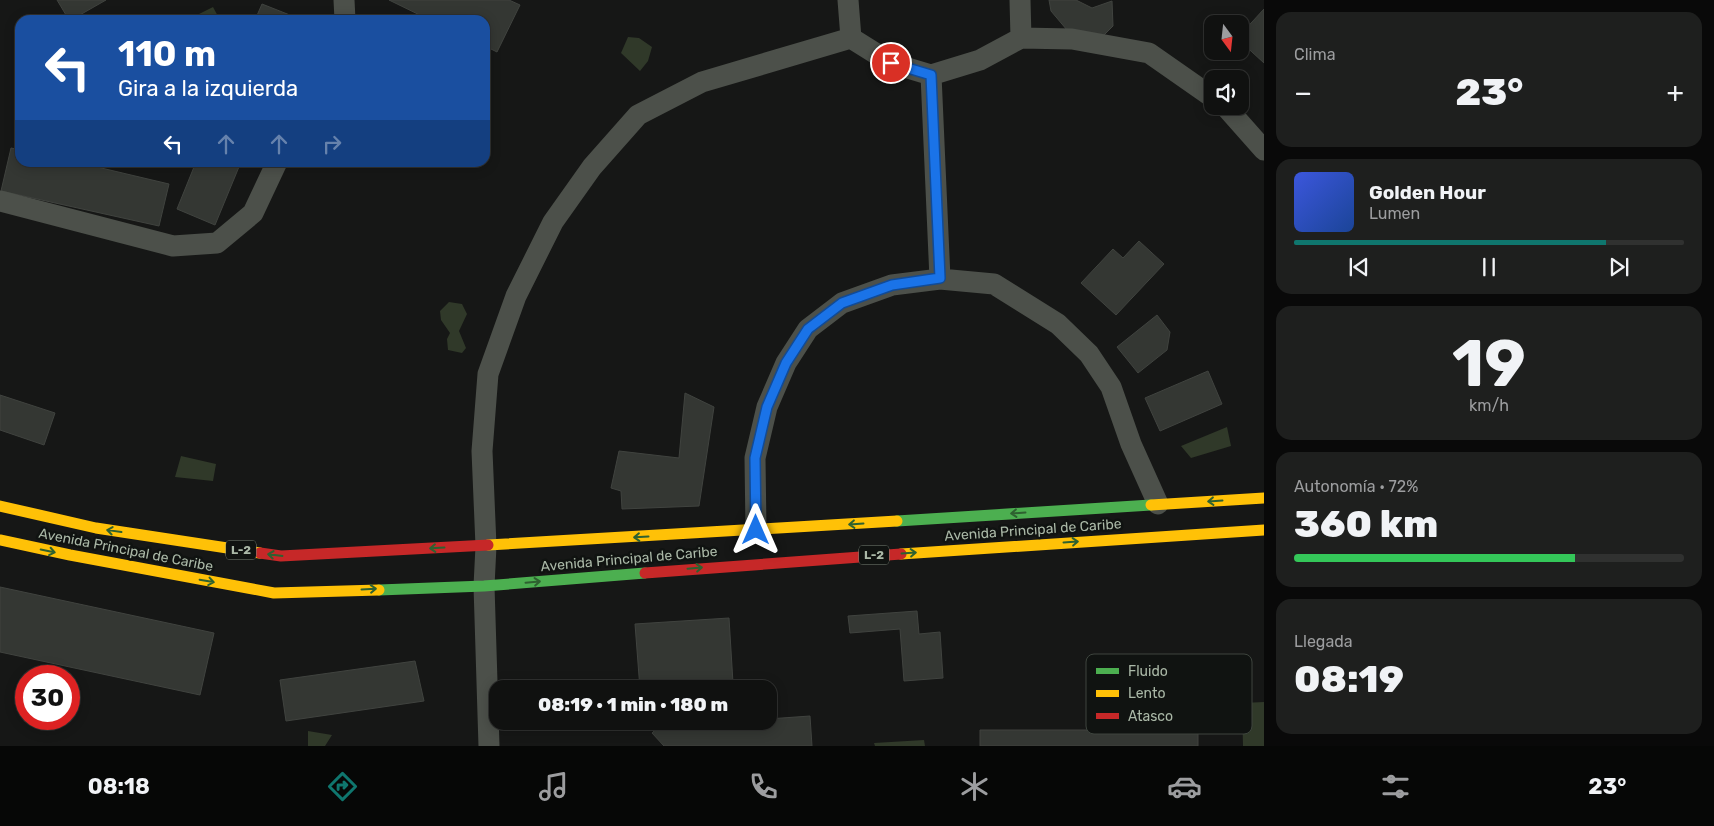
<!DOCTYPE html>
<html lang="es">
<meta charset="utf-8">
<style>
body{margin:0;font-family:Rubik,sans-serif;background:#1e1f1e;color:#f1f3f6;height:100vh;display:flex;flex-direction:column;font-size:19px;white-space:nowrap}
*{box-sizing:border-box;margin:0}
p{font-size:16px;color:#9c9d9f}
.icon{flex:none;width:28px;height:28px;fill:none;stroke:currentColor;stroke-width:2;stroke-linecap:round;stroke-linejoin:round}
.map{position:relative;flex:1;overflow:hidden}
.side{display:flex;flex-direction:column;gap:12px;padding:12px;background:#090909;width:450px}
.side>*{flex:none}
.hud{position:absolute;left:15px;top:15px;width:475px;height:152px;border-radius:15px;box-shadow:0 2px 12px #0003,0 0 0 1px #303130;background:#1a4fa0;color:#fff;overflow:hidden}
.needle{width:32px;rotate:165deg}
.fabs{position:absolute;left:1204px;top:15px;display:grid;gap:10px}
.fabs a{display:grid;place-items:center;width:45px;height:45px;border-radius:10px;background:#101110;box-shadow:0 2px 12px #0003,0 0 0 1px #303130;font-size:25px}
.speed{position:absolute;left:15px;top:665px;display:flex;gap:10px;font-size:25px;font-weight:700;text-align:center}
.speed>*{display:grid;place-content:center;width:65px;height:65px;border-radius:50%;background:#101110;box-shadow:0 2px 12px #0003,0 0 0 1px #303130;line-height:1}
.speed .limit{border:8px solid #d22;background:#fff;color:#111}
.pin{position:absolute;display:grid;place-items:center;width:42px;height:42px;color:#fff;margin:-21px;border:2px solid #fff;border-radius:50%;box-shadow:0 1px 5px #0007}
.me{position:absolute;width:55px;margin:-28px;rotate:0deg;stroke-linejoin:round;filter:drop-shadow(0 0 4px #0008)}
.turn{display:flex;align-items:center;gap:18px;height:105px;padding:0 20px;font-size:22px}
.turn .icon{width:65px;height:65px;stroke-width:2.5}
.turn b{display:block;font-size:35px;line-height:42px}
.lanes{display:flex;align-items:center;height:48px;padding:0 20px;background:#0003;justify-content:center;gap:25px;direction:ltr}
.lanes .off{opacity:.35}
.big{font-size:38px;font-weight:800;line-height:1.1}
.side .tile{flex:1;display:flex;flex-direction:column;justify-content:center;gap:8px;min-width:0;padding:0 18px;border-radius:15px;background:#1e1f1e}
.side .dial{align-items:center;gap:0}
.dial b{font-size:65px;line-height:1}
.song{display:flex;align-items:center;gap:15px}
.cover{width:60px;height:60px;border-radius:8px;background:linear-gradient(135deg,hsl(230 70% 55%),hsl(220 70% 35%))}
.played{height:5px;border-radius:2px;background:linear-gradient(90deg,#0f766e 80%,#303130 80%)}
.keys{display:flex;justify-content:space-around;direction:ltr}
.heat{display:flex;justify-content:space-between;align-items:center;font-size:28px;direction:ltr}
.charge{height:8px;border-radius:4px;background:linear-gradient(90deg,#34c759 72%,#303130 0)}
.trip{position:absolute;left:489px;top:680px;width:288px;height:50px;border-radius:15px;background:#101110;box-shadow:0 2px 12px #0003,0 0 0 1px #303130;font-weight:800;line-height:50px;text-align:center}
.tabs{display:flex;height:80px;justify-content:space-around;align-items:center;background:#060706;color:#9c9d9f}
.tabs .icon{width:35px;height:35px}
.tabs .current{color:#0f766e}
.tabs b{font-size:22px;color:#f1f3f6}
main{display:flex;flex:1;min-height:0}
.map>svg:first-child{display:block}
.water{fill:#303929}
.building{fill:#343733;stroke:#40433f}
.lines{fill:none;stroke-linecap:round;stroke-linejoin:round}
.street{stroke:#4c504a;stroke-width:21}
.fast{stroke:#4caf50;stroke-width:11}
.slow{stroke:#ffc107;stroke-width:11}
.jam{stroke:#c62828;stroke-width:11}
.oneway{stroke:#2e6130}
.route-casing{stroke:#114b97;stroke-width:12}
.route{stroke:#1a73e8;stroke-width:9}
.labels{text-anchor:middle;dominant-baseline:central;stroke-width:5;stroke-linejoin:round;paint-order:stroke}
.shield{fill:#101311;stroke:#7c867a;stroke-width:1}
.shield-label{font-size:12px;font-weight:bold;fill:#aab8a7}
.street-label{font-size:14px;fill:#aab8a7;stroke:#101311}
.key{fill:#101311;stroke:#3e453e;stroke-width:1}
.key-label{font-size:14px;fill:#aab8a7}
</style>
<main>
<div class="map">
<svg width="1264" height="746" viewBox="0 0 1264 746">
<rect width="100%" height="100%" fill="#161716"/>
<path class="water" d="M213,7l7,13h-33z
M628,37l11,1 13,9 -4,14 -8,10 -19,-18z
M449,302l13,2 5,10 -8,17 7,17 -4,5 -14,-3 -1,-11 3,-6 -9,-13 -1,-9z
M1227,427l4,19 -40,12 -10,-12z
M181,456l35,8 -3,17 -38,-4z
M1264,702v44h-21l-1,-43z
M308,731l24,4 -7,11h-17z
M924,740l1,6h-50l-1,-3z"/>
<path class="building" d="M57,0h49l-35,20h-2z
M389,0h120l11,5 -23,47 -12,-6v-26h-55z
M1049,0h27l16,8 20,-7 1,25 -12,12 -34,-8 -16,-19z
M262,4l38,15v1h-45z
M1264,9v54l-24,-22v-6z
M11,148l9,2v12h56l93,22 -10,42 -158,-35z
M196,162h45l-26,63 -38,-16z
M1139,241l25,23 -48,51 -35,-32 32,-34 10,9z
M1157,315l13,17 -3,18 -29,23 -21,-26z
M1208,371l14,33 -62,27 -15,-33z
M685,393l29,14 -15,99 -77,3 -1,-18 -10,-3 8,-37 60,7z
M0,395l55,18 -11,32 -44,-15z
M0,587l214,46 -14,62 -200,-43z
M917,611l2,23 21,-2 3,46 -39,3 -4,-52 -50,4 -2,-17z
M729,618l4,65 -93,6 -5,-65z
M415,661l9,40 -138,20 -6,-41z
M810,716l2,30h-148l-12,-13 13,-12h29l1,2 73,-2v-2z
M980,730h218v16h-218z"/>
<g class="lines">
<path class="street" d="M344,0l1,20
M848,0l3,38
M1020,0l1,38
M931,75l9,204
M1225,106l39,44
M0,201l173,45 44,-3 36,-30 24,-51
M756,530l-1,-72 12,-51 19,-44 22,-34 34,-26 50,-18 48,-6 54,5 64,40 31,30 22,33 20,57 27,60
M489,746l-5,-160 2,-40 -4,-95 6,-77 28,-78 37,-74 39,-55 46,-52 64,-33 149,-44 40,25 40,12 49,-15 41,-22 51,1 77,14 63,44"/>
<path class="fast" d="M897,521l254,-16
M379,590l105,-4 161,-13"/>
<path class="slow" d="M1151,505l113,-7
M0,506l96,22 164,25
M0,540l70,15 204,38 105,-3
M488,545l409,-24
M901,554l363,-24"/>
<path class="jam" d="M260,553l21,3 207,-11
M645,573l256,-19"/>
</g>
<defs><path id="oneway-shaft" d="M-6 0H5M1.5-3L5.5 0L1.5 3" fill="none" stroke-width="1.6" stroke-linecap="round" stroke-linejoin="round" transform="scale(1.25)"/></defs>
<g class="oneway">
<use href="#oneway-shaft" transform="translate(1215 501) rotate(176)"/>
<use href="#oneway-shaft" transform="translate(1018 513) rotate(176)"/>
<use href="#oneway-shaft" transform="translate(856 524) rotate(176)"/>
<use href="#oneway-shaft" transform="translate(114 531) rotate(-172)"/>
<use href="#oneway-shaft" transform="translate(641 537) rotate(177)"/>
<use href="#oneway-shaft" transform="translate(1071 542) rotate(-4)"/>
<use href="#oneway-shaft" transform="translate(437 548) rotate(177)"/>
<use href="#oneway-shaft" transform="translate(48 551) rotate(12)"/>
<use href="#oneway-shaft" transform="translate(909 553) rotate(-4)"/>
<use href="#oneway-shaft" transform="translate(275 555) rotate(-173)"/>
<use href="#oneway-shaft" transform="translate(695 568) rotate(-5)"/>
<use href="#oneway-shaft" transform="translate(207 581) rotate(10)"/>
<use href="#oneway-shaft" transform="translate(533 582) rotate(-5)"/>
<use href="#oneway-shaft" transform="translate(369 589) rotate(-3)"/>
</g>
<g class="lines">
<defs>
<path id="route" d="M756,530l-1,-72 12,-51 19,-44 22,-34 34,-26 50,-18 48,-7 -9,-203 -40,-12"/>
</defs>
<use href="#route" class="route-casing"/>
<use href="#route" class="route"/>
</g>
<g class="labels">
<g class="shield">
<rect x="226" y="540.5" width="30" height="19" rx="4"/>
<rect x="859" y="545.5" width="30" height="19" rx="4"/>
</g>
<g class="shield-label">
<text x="241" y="550">L-2</text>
<text x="874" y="555">L-2</text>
</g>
<g class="street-label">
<text transform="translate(1033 530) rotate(-4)">Avenida Principal de Caribe</text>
<text transform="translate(126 550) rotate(11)">Avenida Principal de Caribe</text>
<text transform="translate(629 559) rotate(-5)">Avenida Principal de Caribe</text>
</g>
</g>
<rect x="1086" y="654" width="166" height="80" rx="8" class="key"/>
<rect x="1096" y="668" width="23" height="6" fill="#4caf50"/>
<rect x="1096" y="690" width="23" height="7" fill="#ffc107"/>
<rect x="1096" y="713" width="23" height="6" fill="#c62828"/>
<g class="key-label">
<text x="1128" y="676">Fluido</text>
<text x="1128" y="698">Lento</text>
<text x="1128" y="721">Atasco</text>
</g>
</svg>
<div class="fabs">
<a><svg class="needle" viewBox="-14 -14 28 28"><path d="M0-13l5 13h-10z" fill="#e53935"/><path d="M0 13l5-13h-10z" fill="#9c9d9f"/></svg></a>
<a><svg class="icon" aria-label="sound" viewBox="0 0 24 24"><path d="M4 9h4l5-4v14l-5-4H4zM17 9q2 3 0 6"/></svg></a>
</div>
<div class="speed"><div class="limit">30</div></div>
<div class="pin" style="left:891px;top:63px;background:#d93025"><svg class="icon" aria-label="arrive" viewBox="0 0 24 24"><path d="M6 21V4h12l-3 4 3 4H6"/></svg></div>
<svg class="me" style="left:756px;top:530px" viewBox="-20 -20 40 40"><path d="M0-17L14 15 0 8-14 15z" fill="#1a73e8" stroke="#fff" stroke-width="4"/></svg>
<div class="trip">08:19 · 1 min · 180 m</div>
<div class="hud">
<div class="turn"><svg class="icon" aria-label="left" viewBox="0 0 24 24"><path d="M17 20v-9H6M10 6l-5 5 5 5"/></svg><div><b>110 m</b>Gira a la izquierda</div></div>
<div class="lanes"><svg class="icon" aria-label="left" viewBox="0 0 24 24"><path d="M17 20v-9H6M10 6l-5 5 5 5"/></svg><svg class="icon off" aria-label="ahead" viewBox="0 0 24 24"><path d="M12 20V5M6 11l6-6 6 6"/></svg><svg class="icon off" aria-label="ahead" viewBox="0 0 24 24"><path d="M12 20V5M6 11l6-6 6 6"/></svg><svg class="icon off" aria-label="right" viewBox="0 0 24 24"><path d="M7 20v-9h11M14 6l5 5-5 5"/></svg></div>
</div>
</div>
<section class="side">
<div class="tile"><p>Clima</p>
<div class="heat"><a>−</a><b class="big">23°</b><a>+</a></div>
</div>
<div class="tile">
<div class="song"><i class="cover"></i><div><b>Golden Hour</b><p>Lumen</p></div></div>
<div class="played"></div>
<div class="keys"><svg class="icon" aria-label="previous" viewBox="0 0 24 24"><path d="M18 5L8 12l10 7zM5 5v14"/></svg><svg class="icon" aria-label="pause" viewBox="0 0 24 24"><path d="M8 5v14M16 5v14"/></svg><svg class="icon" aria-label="next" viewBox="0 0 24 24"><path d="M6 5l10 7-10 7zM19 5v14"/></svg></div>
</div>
<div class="tile dial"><b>19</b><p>km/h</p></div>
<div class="tile"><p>Autonomía · 72%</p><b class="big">360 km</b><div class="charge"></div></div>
<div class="tile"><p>Llegada</p><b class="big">08:19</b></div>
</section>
</main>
<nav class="tabs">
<b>08:18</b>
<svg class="icon current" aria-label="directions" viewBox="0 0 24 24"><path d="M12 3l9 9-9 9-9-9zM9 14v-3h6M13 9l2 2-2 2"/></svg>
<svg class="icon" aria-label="music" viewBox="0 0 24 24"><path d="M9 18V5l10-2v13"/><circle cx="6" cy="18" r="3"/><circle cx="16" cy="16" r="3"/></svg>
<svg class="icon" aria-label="phone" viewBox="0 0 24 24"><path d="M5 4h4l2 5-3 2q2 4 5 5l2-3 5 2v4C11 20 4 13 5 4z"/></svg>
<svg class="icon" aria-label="climate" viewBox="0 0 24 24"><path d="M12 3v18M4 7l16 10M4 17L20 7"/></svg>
<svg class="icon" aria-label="car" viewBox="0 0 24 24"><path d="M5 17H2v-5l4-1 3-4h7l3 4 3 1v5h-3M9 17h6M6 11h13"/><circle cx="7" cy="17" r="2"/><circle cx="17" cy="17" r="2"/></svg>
<svg class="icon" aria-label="filters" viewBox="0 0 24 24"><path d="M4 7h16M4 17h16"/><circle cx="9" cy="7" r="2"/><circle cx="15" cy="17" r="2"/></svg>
<b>23°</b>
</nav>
